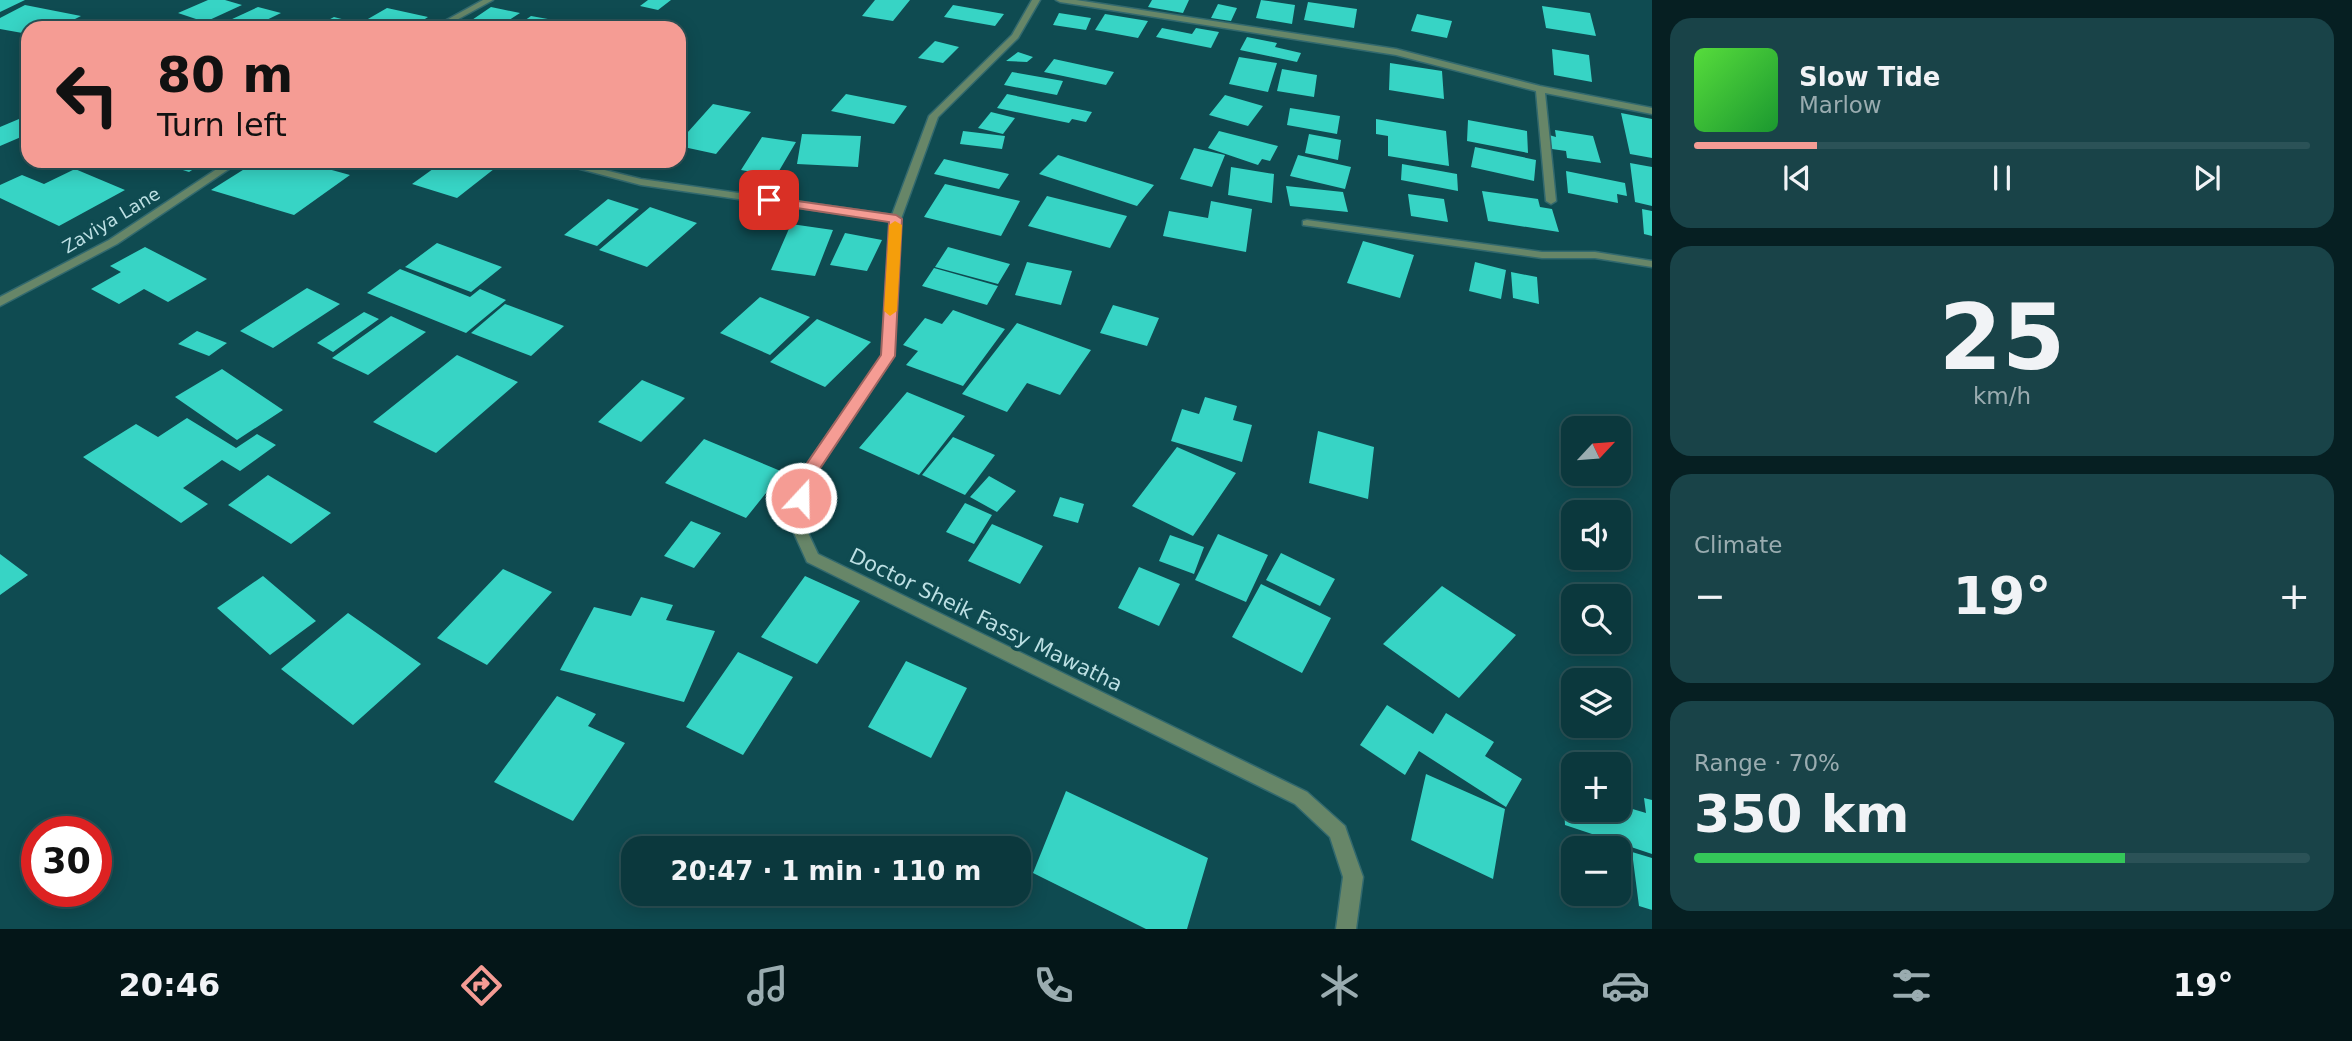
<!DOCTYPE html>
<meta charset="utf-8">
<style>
body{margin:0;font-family:"DejaVu Sans",sans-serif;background:#194348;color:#f1f3f6;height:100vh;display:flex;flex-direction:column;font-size:26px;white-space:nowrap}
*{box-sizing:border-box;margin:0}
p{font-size:23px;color:#9aacb0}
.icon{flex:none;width:38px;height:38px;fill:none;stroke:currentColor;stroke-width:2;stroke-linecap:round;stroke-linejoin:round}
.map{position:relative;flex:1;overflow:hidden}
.panel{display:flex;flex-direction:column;gap:18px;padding:18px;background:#061f22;width:700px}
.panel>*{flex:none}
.top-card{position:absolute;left:21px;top:21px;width:665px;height:147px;border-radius:21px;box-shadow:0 4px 18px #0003,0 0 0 2px #2b5257;background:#f59c94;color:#111;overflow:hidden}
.needle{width:46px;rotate:64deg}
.fabs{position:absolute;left:1561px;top:416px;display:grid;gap:14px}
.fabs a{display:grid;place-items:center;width:70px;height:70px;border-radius:14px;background:#0b383d;box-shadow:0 4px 18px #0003,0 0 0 2px #2b5257;font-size:35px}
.speed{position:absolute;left:21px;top:816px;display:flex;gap:14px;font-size:35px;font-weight:700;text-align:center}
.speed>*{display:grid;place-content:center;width:91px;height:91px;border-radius:50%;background:#0b383d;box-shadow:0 4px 18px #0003,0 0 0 2px #2b5257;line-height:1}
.speed .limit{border:10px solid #d22;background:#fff;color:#111}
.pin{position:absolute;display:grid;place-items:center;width:60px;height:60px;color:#fff;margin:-30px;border-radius:14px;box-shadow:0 4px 10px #0006}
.me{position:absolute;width:77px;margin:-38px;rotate:21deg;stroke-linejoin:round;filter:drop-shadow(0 0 5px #0008)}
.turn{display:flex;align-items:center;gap:24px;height:147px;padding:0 21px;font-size:32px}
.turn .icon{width:91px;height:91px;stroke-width:2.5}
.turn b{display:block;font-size:49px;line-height:60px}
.big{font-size:52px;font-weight:700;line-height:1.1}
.panel .card{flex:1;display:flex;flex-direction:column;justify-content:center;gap:10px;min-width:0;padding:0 24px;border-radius:21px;background:#194348}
.panel .dial{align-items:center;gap:0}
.dial b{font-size:91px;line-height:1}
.song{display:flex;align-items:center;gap:21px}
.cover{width:84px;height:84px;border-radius:10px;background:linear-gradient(135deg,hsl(110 70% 55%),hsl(130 70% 35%))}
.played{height:7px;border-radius:4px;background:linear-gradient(90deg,#f59c94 20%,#2b5257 20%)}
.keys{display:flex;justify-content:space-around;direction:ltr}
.heat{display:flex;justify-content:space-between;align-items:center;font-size:38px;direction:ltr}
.charge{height:10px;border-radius:5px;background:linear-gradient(90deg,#34c759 70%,#2b5257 0)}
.trip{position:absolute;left:621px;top:836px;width:410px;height:70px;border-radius:21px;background:#0b383d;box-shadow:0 4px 18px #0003,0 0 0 2px #2b5257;font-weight:700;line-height:70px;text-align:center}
.dock{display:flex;height:112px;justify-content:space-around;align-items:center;background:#041618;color:#9aacb0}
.dock .icon{width:49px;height:49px}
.dock .active{color:#f59c94}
.dock b{font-size:32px;color:#f1f3f6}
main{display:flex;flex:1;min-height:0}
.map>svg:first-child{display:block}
.building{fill:#37d4c5}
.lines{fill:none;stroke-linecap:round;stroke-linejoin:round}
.street-casing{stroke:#32696e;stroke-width:3}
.street{fill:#678668;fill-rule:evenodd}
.route{fill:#f59c94;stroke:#9f6560;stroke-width:2}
.slow{fill:#f59e0b}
.labels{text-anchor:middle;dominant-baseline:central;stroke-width:7;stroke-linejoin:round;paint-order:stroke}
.far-street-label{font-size:18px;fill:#bcdfe3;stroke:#0f4b51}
.street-label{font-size:21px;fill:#bcdfe3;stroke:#0f4b51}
</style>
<main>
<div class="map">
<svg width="1652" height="929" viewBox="0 0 1652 929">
<rect width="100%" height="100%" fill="#0f4b51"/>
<path class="building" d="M0,0h25l-25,12z
M208,0h17l17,5 -37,17 -27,-9z
M648,0h23l-13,10 -18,-4z
M875,0h35l-17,21 -31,-5z
M1152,0h37l-6,13 -35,-6z
M1261,0l34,5 -3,19 -36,-6z
M1308,2l49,7 -3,19 -50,-8z
M1218,4l19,4 -6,13 -20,-3z
M25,5l56,11 -24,12h-29v6l-28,-5v-11z
M953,5l51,9 -9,12 -51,-9z
M1542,6l48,7 6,23 -50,-8z
M258,7l23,6 -31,15 -33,-2z
M491,7l29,6 -23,15h-18l1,-1 -14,-3z
M387,8l41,9 -17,11 -22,-3 -5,3 -23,-5z
M1059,13l32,5 -5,12 -33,-5z
M1105,14l43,7 -10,17 -43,-8z
M1417,14l35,7 -5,17 -36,-7z
M531,16l28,5 -9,7h-36z
M334,17l38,10 -1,1h-58z
M1162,28l30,6 4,-6 23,4 -8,16 -55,-11z
M1247,37l30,6 -2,4 26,6 -4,9 -57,-12z
M935,41l24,6 -16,16 -25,-5z
M1552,49l37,6 3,27 -38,-7z
M1018,52l15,5 -6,5 -21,-1z
M1239,57l38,6 -9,29 -39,-8z
M1054,59l60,13 -8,13 -62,-13z
M1390,63l52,8 2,28 -55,-9z
M1282,69l35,6 -3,22 -37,-6z
M1012,72l51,9 -6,14 -53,-10z
M846,94l61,12 -13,18 -63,-13z
M1007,94l85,18 -6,10 -14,-3 -3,4 -72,-15z
M1225,95l38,11 -15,20 -39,-11z
M713,104l38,8 -35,42 -37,-8v-4z
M1290,108l50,8 -3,18 -50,-9z
M991,112l24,6 -12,16 -25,-6z
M1621,113l31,6v39l-22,-4z
M19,119l9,4v11l-28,12v-19z
M1376,119l70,12 3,35 -61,-10v-20l-12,-2z
M1468,120l59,11 1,22 -61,-12z
M1555,130l38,6 8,27 -34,-5 -1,-7 -14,-2 -3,-14 7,2z
M963,131l42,5 -3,13 -42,-5z
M1219,131l59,15 -8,15 -8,-2 -4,6 -50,-17z
M802,134l59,2 -3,31 -61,-3z
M1309,134l32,6 -3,20 -33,-7z
M762,137l34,5 -20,34 -35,-6z
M1475,147l61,13 -2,21 -63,-14z
M1194,148l31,7 -13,32 -32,-8z
M1058,155l96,30 -17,21 -98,-32z
M1298,155l53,12 -6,22 -55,-13z
M944,159l65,15 -10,15 -65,-15z
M155,161h51l-17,11z
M257,161h42l51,14 -56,40 -83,-25z
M444,161h54l-9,7 5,1 -37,29 -45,-14z
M1630,163l22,4v39l-17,-4z
M1402,164l55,10 1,17 -57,-11z
M1231,167l43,7 -2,29 -44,-8z
M75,169l50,21 -66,36 -59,-28v-13l22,-10 22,9z
M1566,171l59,12 2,13 -10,-2 1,9 -50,-10z
M945,184l75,17 -19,35 -77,-19z
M1286,186l57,6 5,20 -58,-6z
M1482,191l56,8 2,8 12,2 7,23 -71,-11z
M1408,194l36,5 4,23 -37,-6z
M1047,196l80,20 -17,32 -82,-22z
M608,199l31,10 -42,37 -33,-11z
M1211,201l41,8 -6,43 -83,-16 6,-25 39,7z
M650,207l47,16 -50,44 -48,-17z
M1642,209l10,2v25l-8,-2z
M791,224l42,6 -18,46 -44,-6z
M845,233l37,7 -15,31 -37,-6z
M1363,241l51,14 -14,43 -53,-15z
M437,243l65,24 -31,25 -66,-25z
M145,247l62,32 -39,23 -24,-13 -25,15 -28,-15 30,-17 -11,-6z
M948,247l62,17 -12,20 -63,-17z
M1027,262l45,9 -11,34 -46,-10z
M1475,262l31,8 -5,29 -32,-8z
M934,268l64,18 -11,19 -65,-19z
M400,269l70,28 10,-8 26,11 -40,33 -99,-40z
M1511,272l26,5 2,27 -26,-6z
M307,288l33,16 -67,44 -33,-17z
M760,297l50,20 -40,38 -50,-22z
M505,304l59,22 -33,30 -60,-23z
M1113,305l46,13 -12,28 -47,-13z
M953,310l52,19 -42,57 -57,-21 12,-14 -15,-6 22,-27 17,6z
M364,312l15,7 -46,33 -16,-9z
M391,316l35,16 -58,43 -36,-17z
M817,319l54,23 -46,45 -55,-25z
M1017,323l74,27 -31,45 -33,-12 -20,29 -45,-18z
M197,331l30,12 -18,13 -31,-12z
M457,355l61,27 -82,71 -63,-31z
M222,369l61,41 -46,30 -62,-43z
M642,380l43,18 -44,44 -43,-20z
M907,392l58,24 -46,59 -60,-27z
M1205,397l32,9 -4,14 19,5 -10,37 -71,-21 11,-32 17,5z
M187,418l49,30 21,-14 19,11 -36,26 -18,-11 -39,28 25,16 -27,19 -98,-66 53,-33 22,13z
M1318,431l56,16 -6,52 -59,-16z
M953,437l42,18 -30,40 -43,-20z
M704,439l79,33 -37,46 -81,-35z
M1177,447l59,26 -43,63 -61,-30z
M268,475l63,38 -40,31 -63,-39z
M989,476l27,15 -19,21 -27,-15z
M1060,497l24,7 -6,19 -25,-7z
M965,503l27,12 -18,29 -28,-12z
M691,521l30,12 -27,35 -30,-12z
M992,524l51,22 -23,38 -52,-23z
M1218,534l50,21 -22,47 -51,-22z
M1170,535l34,12 -10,27 -35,-13z
M1281,553l54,26 -15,27 -54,-26z
M0,554l28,21 -28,20z
M1139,567l41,17 -21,42 -41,-18z
M503,569l49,23 -65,73 -50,-27z
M263,576l53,45 -46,34 -53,-47z
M805,576l55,25 -43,63 -56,-27z
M1261,584l70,34 -29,55 -70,-36z
M1442,586l74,49 -57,63 -76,-54z
M641,597l32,8 -7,15 49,11 -31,71 -124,-32 34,-63 37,9z
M348,613l73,51 -68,61 -72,-56z
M738,652l55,25 -50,78 -57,-28z
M906,661l61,27 -36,70 -63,-31z
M557,696l39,18 -8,12 37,17 -52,78 -79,-39z
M1387,705l46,29 13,-21 48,29 -9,14 37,23 -16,28 -87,-56 -14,24 -45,-30z
M1426,774l79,35 -12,70 -82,-39z
M1563,787l10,3v20h46v-5l27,8 -2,-15 8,2v54l-87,-29z
M1066,791l142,67 -21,71h-41l-113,-56z
M1632,852l20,6v52l-13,-4z"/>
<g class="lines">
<defs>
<path id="street" d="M483,0h10l-51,28h-10z
M1032,0h8l-22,38 -80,79 -37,102 -7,137 -80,120 -12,44 16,34 489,238 38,34 2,6 16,45 -7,52h-20l7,-52 -13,-40 -35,-33 -488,-242 -19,-42 14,-49 80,-115 8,-135 -249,-36 -91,-24h18l73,18 251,36 37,-99 83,-81z
M1056,0h20l320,49 144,37 112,22v6l-107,-21 11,108 -5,3 -5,-3 -10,-110 -140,-36 -336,-53z
M229,161h12l-124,83 -117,62v-9l109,-57z
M1307,220l235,32h53l57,9v6l-57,-9h-53l-239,-33v-4z"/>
</defs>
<use href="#street" class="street-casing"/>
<use href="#street" class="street"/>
</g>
<path class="route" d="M769,197l127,18 6,4 -7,137 -80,120 -8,26 -6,2 -8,-6 6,-23 82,-120 8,-133 -125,-19 -1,-3z"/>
<path class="slow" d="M895,221l7,4 -5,86 -7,5 -6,-5 5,-86z"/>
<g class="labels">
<g class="far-street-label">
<text transform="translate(111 220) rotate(-31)">Zaviya Lane</text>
</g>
<g class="street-label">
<text transform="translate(986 620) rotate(26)">Doctor Sheik Fassy Mawatha</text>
</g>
</g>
</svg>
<div class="fabs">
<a><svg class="needle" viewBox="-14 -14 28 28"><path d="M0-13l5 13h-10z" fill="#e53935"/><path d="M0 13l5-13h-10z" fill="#9aacb0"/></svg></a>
<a><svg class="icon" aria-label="sound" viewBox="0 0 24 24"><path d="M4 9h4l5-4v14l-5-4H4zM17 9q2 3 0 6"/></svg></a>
<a><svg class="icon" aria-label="search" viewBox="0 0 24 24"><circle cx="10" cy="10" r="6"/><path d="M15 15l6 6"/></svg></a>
<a><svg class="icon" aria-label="layers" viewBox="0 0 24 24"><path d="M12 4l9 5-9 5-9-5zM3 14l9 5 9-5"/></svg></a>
<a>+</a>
<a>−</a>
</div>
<div class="speed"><div class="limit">30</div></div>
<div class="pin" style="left:769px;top:200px;background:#d93025"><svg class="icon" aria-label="arrive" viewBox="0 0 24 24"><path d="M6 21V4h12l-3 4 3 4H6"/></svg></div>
<svg class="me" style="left:801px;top:498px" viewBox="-20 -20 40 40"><circle r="17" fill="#f59c94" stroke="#fff" stroke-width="3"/><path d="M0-11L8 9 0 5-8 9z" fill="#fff"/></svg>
<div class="trip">20:47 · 1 min · 110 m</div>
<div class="top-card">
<div class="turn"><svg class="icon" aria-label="left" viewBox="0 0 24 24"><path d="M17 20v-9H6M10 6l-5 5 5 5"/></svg><div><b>80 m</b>Turn left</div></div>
</div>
</div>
<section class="panel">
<div class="card">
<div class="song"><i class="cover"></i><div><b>Slow Tide</b><p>Marlow</p></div></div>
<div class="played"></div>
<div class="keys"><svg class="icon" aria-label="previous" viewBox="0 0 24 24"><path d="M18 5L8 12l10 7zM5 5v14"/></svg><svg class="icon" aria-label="pause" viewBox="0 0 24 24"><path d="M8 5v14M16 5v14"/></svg><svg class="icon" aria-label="next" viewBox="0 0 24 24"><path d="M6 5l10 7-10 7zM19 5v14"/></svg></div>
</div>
<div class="card dial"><b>25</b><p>km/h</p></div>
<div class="card"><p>Climate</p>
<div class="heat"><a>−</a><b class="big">19°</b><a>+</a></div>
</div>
<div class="card"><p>Range · 70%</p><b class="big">350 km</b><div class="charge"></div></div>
</section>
</main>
<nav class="dock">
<b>20:46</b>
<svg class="icon active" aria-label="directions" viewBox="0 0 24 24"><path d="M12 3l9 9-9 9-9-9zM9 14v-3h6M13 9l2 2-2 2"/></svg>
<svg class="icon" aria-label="music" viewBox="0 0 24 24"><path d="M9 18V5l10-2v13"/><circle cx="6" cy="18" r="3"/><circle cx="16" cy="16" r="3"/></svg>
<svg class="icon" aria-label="phone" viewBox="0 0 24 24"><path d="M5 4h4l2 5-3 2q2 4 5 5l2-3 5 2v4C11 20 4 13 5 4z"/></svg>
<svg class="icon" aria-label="climate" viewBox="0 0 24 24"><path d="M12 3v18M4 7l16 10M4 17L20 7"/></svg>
<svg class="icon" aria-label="car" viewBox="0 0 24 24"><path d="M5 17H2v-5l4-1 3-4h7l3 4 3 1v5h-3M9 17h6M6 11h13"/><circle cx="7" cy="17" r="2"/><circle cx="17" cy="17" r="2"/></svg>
<svg class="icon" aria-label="filters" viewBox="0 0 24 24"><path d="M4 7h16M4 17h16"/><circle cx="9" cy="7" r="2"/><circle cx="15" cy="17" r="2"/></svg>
<b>19°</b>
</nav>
